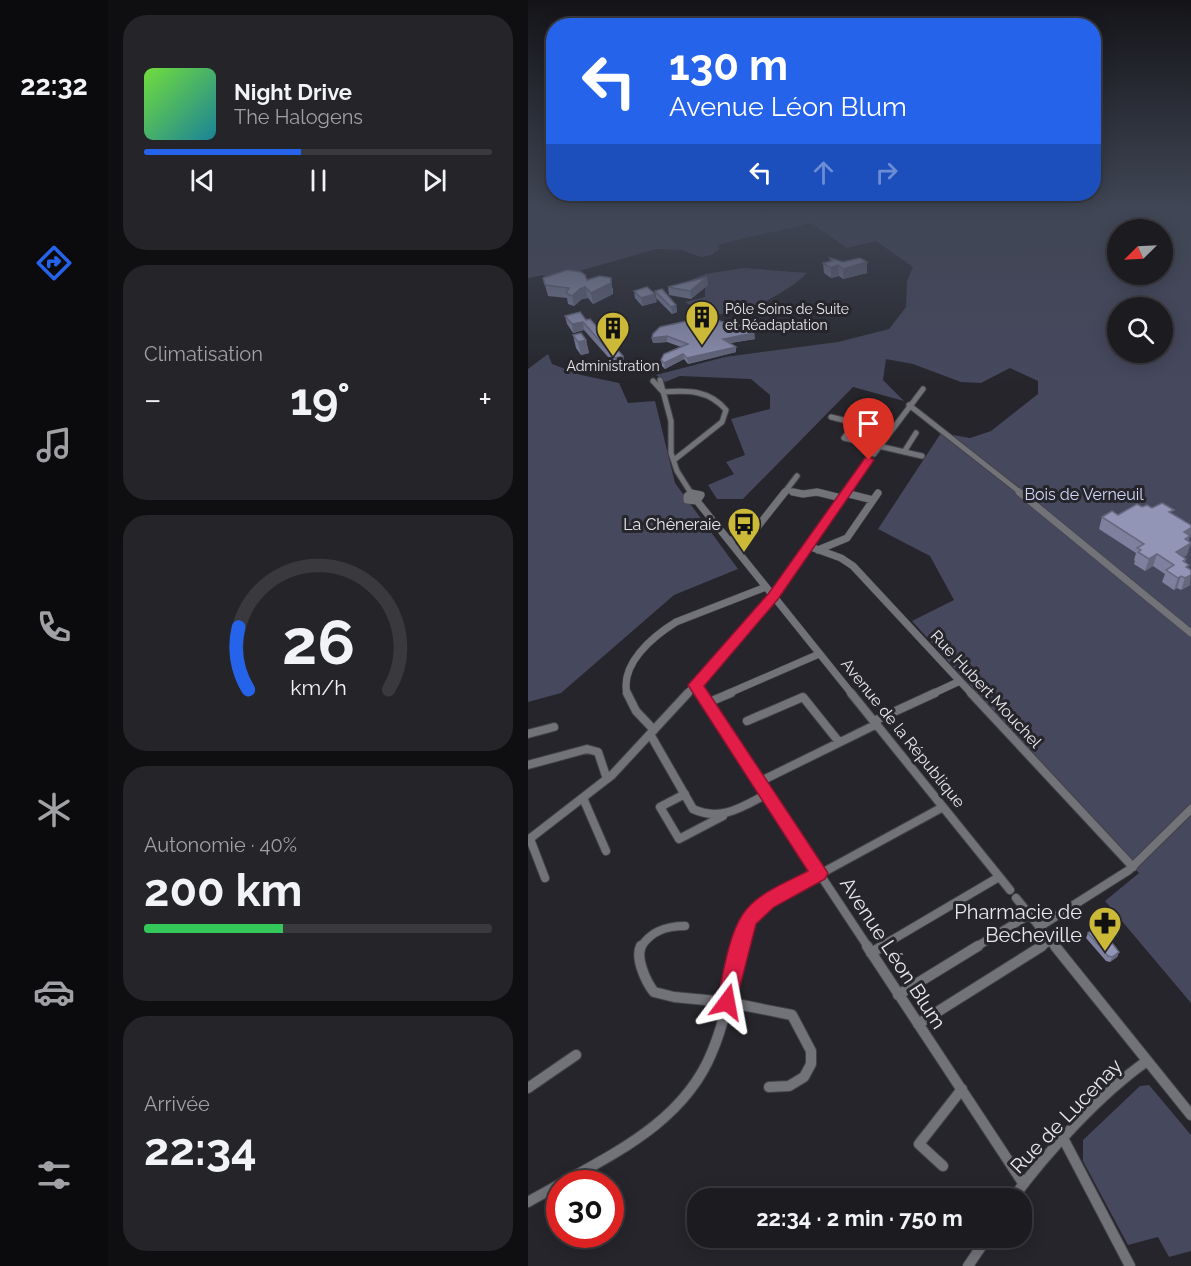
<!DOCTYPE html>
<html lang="fr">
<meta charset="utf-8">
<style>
body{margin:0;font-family:Raleway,sans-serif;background:#252529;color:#f1f3f6;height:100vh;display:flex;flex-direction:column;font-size:22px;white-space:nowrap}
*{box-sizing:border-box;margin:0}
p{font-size:20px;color:#a0a1a5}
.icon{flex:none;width:33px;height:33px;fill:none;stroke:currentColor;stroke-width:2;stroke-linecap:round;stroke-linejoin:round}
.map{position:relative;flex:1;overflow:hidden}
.side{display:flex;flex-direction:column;gap:15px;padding:15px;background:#0f0f12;width:420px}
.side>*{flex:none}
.hud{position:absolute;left:18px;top:18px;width:555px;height:183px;border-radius:24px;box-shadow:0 3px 15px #0003,0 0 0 2px #3a3a3e;background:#2563eb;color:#fff;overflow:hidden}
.needle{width:39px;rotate:246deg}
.fabs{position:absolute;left:579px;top:219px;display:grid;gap:12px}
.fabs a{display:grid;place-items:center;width:66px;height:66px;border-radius:50%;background:#1c1c20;box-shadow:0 3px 15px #0003,0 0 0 2px #3a3a3e;font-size:30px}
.speed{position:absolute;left:18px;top:1170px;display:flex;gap:12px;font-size:30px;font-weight:700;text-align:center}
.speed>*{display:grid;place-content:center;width:78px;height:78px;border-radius:50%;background:#1c1c20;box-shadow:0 3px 15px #0003,0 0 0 2px #3a3a3e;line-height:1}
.speed .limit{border:9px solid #d22;background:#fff;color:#111}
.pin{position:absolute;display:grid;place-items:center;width:51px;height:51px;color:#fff;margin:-62px -26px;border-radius:50% 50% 50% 0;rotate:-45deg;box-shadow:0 0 6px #0007}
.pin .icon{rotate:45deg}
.me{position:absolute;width:66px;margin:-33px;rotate:13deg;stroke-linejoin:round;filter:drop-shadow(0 0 4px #0008)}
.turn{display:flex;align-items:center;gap:21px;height:126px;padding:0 24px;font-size:27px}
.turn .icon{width:78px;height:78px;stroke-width:2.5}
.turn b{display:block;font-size:42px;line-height:51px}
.lanes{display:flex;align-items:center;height:57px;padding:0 24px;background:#0003;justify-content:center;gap:30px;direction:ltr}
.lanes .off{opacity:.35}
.big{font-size:45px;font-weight:700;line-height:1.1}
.side .widget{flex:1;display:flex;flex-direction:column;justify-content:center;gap:9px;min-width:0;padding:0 21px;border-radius:24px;background:#252529}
.side .dial{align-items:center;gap:0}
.dial svg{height:156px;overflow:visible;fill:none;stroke:#3a3a3e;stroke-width:7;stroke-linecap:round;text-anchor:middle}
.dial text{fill:#f1f3f6;stroke:none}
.song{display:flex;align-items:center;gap:18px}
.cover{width:72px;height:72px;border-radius:9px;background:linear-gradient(135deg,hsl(100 70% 55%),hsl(190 70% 35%))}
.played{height:6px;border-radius:3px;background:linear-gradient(90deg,#2563eb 45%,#3a3a3e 45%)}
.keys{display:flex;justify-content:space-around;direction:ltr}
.heat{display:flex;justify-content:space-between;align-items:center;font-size:33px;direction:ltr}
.charge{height:9px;border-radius:4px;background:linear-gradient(90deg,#34c759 40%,#3a3a3e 0)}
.trip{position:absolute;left:159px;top:1188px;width:345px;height:60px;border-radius:24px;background:#1c1c20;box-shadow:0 3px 15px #0003,0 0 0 2px #3a3a3e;font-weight:700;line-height:60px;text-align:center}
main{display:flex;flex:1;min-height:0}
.dock{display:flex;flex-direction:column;width:108px;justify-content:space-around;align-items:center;background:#0b0b0d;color:#a0a1a5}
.dock .icon{width:42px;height:42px}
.dock .current{color:#2563eb}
.dock b{font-size:27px;color:#f1f3f6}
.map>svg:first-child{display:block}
.green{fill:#46485d;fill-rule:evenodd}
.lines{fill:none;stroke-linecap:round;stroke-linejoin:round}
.minor-far3-casing{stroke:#424347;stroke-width:7}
.minor-far2-casing{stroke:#424347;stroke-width:8}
.minor-far1-casing{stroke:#424347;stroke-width:10}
.minor-casing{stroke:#424347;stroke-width:12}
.minor-far3{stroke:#727379;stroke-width:5}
.minor-far2{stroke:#727379;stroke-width:7}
.minor-far1{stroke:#727379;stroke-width:8}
.minor{stroke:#727379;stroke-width:10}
.wall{fill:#7e809d}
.shaded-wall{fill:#66687f}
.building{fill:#9295b6;stroke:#66687f;stroke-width:1.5}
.route{fill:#e11d48;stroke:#92132f;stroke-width:1.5}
.labels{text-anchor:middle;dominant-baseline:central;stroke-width:6;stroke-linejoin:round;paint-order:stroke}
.far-poi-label{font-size:14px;fill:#e8e8ec;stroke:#25252b;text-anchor:start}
.park-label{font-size:16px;fill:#d3d7f9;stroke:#25252b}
.poi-label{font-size:16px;fill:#e8e8ec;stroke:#25252b;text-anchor:end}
.street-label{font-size:16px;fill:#e8e8ec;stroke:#25252b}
.near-poi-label{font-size:20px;fill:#e8e8ec;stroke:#25252b;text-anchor:end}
.near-street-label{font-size:20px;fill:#e8e8ec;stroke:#25252b}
</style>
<main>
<nav class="dock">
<b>22:32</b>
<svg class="icon current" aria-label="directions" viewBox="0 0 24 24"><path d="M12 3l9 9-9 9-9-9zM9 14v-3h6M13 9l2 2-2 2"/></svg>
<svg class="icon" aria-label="music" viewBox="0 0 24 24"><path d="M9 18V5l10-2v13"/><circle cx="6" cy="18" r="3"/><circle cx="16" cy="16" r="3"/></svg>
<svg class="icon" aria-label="phone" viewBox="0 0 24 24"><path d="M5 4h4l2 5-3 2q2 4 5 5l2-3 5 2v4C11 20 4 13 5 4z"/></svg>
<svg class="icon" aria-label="climate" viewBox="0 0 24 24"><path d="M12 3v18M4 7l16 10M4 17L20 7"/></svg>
<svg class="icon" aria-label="car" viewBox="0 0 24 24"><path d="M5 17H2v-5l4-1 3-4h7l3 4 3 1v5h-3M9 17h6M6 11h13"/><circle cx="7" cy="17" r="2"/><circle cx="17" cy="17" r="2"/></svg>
<svg class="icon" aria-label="filters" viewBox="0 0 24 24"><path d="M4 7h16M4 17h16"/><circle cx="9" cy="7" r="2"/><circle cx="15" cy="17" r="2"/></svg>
</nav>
<section class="side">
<div class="widget">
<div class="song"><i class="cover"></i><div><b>Night Drive</b><p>The Halogens</p></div></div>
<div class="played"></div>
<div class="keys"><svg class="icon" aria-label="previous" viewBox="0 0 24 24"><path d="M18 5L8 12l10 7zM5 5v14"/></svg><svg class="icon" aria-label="pause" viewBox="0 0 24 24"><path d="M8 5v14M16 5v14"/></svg><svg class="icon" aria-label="next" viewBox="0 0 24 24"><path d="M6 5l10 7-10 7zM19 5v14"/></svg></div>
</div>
<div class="widget"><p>Climatisation</p>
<div class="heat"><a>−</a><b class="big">19°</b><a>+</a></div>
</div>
<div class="widget dial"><svg viewBox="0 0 100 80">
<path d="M14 69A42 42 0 1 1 86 69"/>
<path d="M14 69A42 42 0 0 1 9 37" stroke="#2563eb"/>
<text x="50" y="56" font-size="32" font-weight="700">26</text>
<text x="50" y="72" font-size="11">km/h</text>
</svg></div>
<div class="widget"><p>Autonomie · 40%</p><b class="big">200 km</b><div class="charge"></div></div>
<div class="widget"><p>Arrivée</p><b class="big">22:34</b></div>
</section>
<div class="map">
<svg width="663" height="1266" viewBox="0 0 663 1266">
<rect width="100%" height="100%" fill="#25252b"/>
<path class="green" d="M0,206h663v797l-86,-102 34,-28 -227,-252 42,-21 -24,-44 -52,-27 63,-96 29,5 21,-7 47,-37v-13l-28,-13 -29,15 -20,-1 -48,-18 -27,-5 -3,21 21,21 -51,-14 -110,112h-26l-9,-14 26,-11 -8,-12 19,-7 -14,-36 39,-10v-14l-19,-16 -71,-3 -15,6 -9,-7 69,-18 113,-15 51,-13 17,-22 1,-26 6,-14 -37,-26 -29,7 -36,-25c-31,8 -62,13 -93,22l1,5 -8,5 -10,2 -19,-7 -26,-1 -108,31 -5,-5 -15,3zM590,230h44v44h-44zM590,308h44v44h-44z
M216,268l63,5c-20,20 -63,43 -92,41 -11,-1 -20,-6 -30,-12l20,-5v-10h-31l31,-13z
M20,354l4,10 29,11 38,8 9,20 27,-2 20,82 63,86 -64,26 -113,98 -33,9v-333z
M621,1085l42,50v116l-22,6 -11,-20 -30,8 -45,-84v-21l57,-54z"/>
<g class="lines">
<defs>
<path id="minor-far3" d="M132,380l11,41v32l6,18 14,22
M125,381l10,11
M135,392c25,-2 46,-2 63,18l-4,12 -48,38
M381,405l112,88
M303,417l24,6 -5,7 36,6
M322,430l-6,8 78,18
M376,452l12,-19
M346,454l49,-65
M258,490l13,3
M256,493l13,-17
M281,493h13
M318,493l23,-33"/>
<path id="minor-far2" d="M265,492l10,2 14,-2 24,6
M491,492l172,141
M163,493l-4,3v4l10,1 155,193
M163,493l10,2 -4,6
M317,493l28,7
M201,541l26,-11 30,-38
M280,546l33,12 12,8 119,128
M290,550l29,-12 31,-45
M167,685l6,9
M99,694c-7,-30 25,-57 49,-72l90,-35
M159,694l86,-98 74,-104
M199,694l92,-40
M404,694l28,-13"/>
<path id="minor-far1" d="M99,693l9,18 18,19
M172,693l168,254
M323,693l159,197
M443,693l162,174
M179,703l24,-10
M219,721l56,-24 36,45
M346,721l61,-28
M0,734l26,-7
M122,734l43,75c28,13 49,-2 74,-15
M0,765l59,-16 11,3 9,27
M231,782l118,-58
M157,794l-25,13 19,32 44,-23
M55,798l23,53
M2,839l15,39
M0,840l84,-65 76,-82
M488,898l40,49
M511,927l90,-57 62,-61
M113,947c10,-16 25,-21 44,-21
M211,947l10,-27 16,-16 178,-97
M352,947l119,-70
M448,947l53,-32
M512,947l10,-6"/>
<path id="minor" d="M113,946c-6,12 5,36 13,46l20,5 53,5 65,13 19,36v13l-7,13 -15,9 -20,1
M339,946l156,237
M527,946l136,169
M343,953l12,-7
M370,995l80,-49
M390,1024l124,-78
M0,1088l48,-33
M535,1138l67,128
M415,1166l-24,-22 43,-55
M32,1184c59,-33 125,-65 152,-132 14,-33 20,-71 27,-106
M485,1198c33,-45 88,-105 134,-137
M0,1202l32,-18
M440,1266l19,-28"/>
</defs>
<use href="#minor-far3" class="minor-far3-casing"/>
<use href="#minor-far2" class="minor-far2-casing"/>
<use href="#minor-far1" class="minor-far1-casing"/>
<use href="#minor" class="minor-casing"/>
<use href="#minor-far3" class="minor-far3"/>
<use href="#minor-far2" class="minor-far2"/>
<use href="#minor-far1" class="minor-far1"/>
<use href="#minor" class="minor"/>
</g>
<path class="wall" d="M302,258l13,4h24v11l-24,6 -4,-3 -8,2 -7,-5 -1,-10 7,-2z
M15,278l44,2 26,8v6l-20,10 -5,-6 -6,1 -8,7 -6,-2 -1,-6 -19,-2z
M180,285l-17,14 -22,-4 -1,-8z
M106,291l23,11 -15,4 -7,-8z
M127,291l21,14 1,7 -5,2 -16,-16z
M37,316l21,4 37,36 2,9 -9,1 -32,-36 -11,3 -6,-9z
M199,323l28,16 -25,4 6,9 -48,12 -4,-5 -19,10 -3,-3 -1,-6 20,-13 -14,-5 -14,1 -1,-5z
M45,335l13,5 3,13 -8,2 -5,-7z
M624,508l20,6 19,19 -3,8 -1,14 -4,2 3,2 -1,3 3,6 2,17 -9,5 -4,-2 -3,2 -12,-8 3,-8 -12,-8 -8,5 -11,-7 1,-3 -1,-1 2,-7 -37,-24 3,-12z
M560,933l31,19 -2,5 -7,5 -4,-1 -20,-23z"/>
<path class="shaded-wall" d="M339,262v11l-24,6v-10z
M310,265l1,11 -8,2v-10z
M179,277l1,8 -17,14 -1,-8z
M83,278l2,16 -20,10 -2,-11z
M57,287l3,11 -6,1 -8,7 -2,-10 8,-7z
M127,294l2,8 -15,4 -1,-8z
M148,305l1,7 -5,2 -1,-7z
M55,322l1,8 -11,3 -1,-9z
M226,329l1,10 -31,5 -1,-5z
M139,336v6l-14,1 -1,-5z
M58,340l3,13 -8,2 -3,-13z
M208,347v5l-48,12 -1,-6z
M155,354l1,5 -19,10 -1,-6z
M95,356l2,9 -9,1 -1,-8z
M663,528v5l-4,12 4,-2 -4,12 -15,9 12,-32z
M629,554l-4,12 -8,5 4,-12z
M663,575l-1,10 -9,5 4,-12z
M653,576l-4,12 -3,2 4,-12z
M591,952l-2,5 -7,5 2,-5z"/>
<path class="building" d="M302,258l13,4 17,-4 7,4 -24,7 -5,-4 -7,3 -8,-5 9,-2z
M39,270l14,2 4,3 2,5 13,-4 11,2v5l-20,10 -6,-6 -5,2 -8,7 -6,-3 3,-5 -24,-3 -2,-7z
M179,277l-17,14 -22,-4z
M119,287l8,7 -14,4 -7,-7z
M134,289l14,16 -5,2 -16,-16z
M52,312l6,8 4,-1 33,37 -8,2 -32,-36 -11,2 -7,-8z
M177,317l22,6h23l4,6v4l-31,6 13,8 -49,11 -4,-4 -19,9 -3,-3 3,-6 24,-10 -21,-8 -15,2 1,-4 7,-7z
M53,333l5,7 -8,2 -5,-7z
M634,503l12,7 -5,2 22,13v3l-7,4 6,4 -5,3 6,4 -15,9 10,7 -3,2 6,4 -3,2 5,3v5l-6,3 -4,-2 -3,2 -12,-8 8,-5 -17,-11 -8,5 -11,-7 3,-2 -4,-2 7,-4 -42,-27 10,-6 6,4 19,-11 5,3 5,-2 5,3z
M571,926l20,26 -7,5 -4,-1 -20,-23z"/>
<linearGradient id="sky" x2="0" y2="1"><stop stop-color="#141418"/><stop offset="0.54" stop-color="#404655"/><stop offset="1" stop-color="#404655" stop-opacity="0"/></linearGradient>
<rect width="663" height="384" fill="url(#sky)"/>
<path class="route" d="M341,457l5,3 -96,139 -74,87 124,187 -3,6 -51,28 -18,17 -20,78 -3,7 -6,3 -7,-3 -3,-7c6,-26 11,-66 26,-88 14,-21 44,-32 65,-43l-120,-186 81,-92 96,-135z"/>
<defs>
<symbol id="building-pin" viewBox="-11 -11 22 30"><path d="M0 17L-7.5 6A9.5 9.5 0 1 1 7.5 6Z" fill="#ccb938" stroke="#25252b"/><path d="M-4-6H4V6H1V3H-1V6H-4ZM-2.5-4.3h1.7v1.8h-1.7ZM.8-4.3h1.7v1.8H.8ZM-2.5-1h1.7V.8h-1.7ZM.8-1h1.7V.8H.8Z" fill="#111"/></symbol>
<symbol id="bus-pin" viewBox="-11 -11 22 30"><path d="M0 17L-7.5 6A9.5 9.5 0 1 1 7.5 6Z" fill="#ccb938" stroke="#25252b"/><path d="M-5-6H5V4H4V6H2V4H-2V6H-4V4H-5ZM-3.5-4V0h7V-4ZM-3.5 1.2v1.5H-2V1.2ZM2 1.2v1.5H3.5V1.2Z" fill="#111"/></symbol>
<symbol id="pharmacy-pin" viewBox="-11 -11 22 30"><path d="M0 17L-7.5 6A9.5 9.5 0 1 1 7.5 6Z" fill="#ccb938" stroke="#25252b"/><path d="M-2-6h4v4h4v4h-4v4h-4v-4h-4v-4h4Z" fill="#111"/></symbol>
</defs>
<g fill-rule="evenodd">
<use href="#building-pin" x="155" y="298" width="38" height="52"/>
<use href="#building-pin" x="66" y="309" width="38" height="52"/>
<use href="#bus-pin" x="197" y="505" width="38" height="52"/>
<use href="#pharmacy-pin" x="558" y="904" width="38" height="52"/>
</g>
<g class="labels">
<g class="far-poi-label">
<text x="197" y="309">Pôle Soins de Suite<tspan x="197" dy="16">et Réadaptation</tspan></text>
<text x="85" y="366" text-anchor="middle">Administration</text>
</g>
<g class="park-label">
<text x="556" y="494">Bois de Verneuil</text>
</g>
<g class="poi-label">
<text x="193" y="524">La Chêneraie</text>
</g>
<g class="street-label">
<text transform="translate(458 689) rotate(47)">Rue Hubert Mouchel</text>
<text transform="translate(375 733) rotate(51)">Avenue de la République</text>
</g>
<g class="near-poi-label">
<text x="554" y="912">Pharmacie de<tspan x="554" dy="23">Becheville</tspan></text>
</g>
<g class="near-street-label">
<text transform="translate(365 953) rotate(57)">Avenue Léon Blum</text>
<text transform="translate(538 1116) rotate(-46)">Rue de Lucenay</text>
</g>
</g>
</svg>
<div class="fabs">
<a><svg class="needle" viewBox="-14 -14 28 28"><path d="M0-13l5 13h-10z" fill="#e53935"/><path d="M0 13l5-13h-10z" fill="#a0a1a5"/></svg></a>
<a><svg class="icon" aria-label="search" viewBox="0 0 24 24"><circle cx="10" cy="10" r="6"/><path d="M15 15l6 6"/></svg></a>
</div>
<div class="speed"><div class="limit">30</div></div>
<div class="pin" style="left:341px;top:460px;background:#d93025"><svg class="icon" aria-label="arrive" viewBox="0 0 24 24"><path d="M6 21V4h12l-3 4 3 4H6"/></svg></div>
<svg class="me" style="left:199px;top:1002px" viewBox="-20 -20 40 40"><path d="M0-17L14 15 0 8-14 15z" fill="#e11d48" stroke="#fff" stroke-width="4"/></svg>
<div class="trip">22:34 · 2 min · 750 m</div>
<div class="hud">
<div class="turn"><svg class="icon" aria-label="left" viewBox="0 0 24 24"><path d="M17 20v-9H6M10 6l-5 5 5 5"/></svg><div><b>130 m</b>Avenue Léon Blum</div></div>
<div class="lanes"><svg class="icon" aria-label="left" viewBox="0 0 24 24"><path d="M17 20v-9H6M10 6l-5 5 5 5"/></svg><svg class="icon off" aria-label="ahead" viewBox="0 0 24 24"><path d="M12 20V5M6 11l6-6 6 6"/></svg><svg class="icon off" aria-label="right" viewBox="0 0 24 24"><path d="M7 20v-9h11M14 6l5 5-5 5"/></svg></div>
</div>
</div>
</main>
